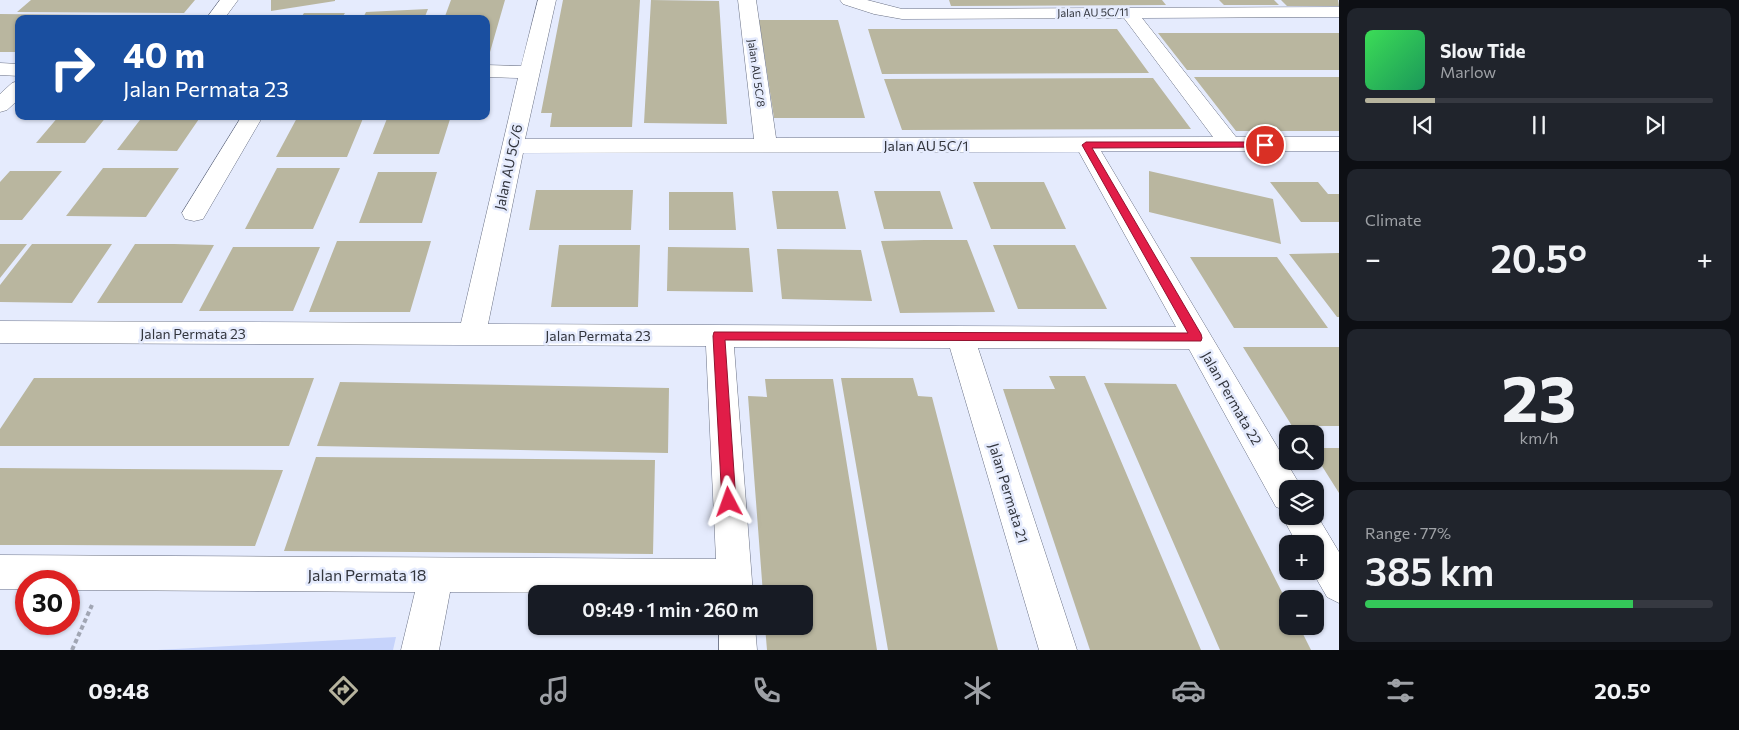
<!DOCTYPE html>
<meta charset="utf-8">
<style>
body{margin:0;font-family:Commissioner,sans-serif;background:#20242c;color:#f1f3f6;height:100vh;display:flex;flex-direction:column;font-size:19px;white-space:nowrap}
*{box-sizing:border-box;margin:0}
p{font-size:16px;color:#9ea1a6}
.icon{flex:none;width:28px;height:28px;fill:none;stroke:currentColor;stroke-width:2;stroke-linecap:round;stroke-linejoin:round}
.map{position:relative;flex:1;overflow:hidden}
.panel{display:flex;flex-direction:column;gap:8px;padding:8px;background:#0d0f14;width:400px}
.panel>*{flex:none}
.hud{position:absolute;left:15px;top:15px;width:475px;height:105px;border-radius:10px;box-shadow:0 1px 4px #0004;background:#1a4fa0;color:#fff;overflow:hidden}
.buttons{position:absolute;left:1279px;top:425px;display:grid;gap:10px}
.buttons a{display:grid;place-items:center;width:45px;height:45px;border-radius:10px;background:#171b24;box-shadow:0 1px 4px #0004;font-size:25px}
.speed{position:absolute;left:15px;top:570px;display:flex;gap:10px;font-size:25px;font-weight:700;text-align:center}
.speed>*{display:grid;place-content:center;width:65px;height:65px;border-radius:50%;background:#171b24;box-shadow:0 1px 4px #0004;line-height:1}
.speed .limit{border:8px solid #d22;background:#fff;color:#111}
.pin{position:absolute;display:grid;place-items:center;width:42px;height:42px;color:#fff;margin:-21px;border:2px solid #fff;border-radius:50%;box-shadow:0 1px 5px #0007}
.me{position:absolute;width:55px;margin:-28px;rotate:356deg;stroke-linejoin:round;filter:drop-shadow(0 0 4px #0008)}
.turn{display:flex;align-items:center;gap:18px;height:105px;padding:0 25px;font-size:22px}
.turn .icon{width:65px;height:65px;stroke-width:2.5}
.turn b{display:block;font-size:35px;line-height:42px}
.big{font-size:38px;font-weight:600;line-height:1.1}
.panel .tile{flex:1;display:flex;flex-direction:column;justify-content:center;gap:8px;min-width:0;padding:0 18px;border-radius:10px;background:#20242c}
.panel .dial{align-items:center;gap:0}
.dial b{font-size:65px;line-height:1}
.song{display:flex;align-items:center;gap:15px}
.cover{width:60px;height:60px;border-radius:8px;background:linear-gradient(135deg,hsl(130 70% 55%),hsl(150 70% 35%))}
.played{height:5px;border-radius:2px;background:linear-gradient(90deg,#b6b39d 20%,#363941 20%)}
.keys{display:flex;justify-content:space-around;direction:ltr}
.heat{display:flex;justify-content:space-between;align-items:center;font-size:28px;direction:ltr}
.charge{height:8px;border-radius:4px;background:linear-gradient(90deg,#34c759 77%,#363941 0)}
.trip{position:absolute;left:528px;top:585px;width:285px;height:50px;border-radius:10px;background:#171b24;box-shadow:0 1px 4px #0004;font-weight:600;line-height:50px;text-align:center}
.dock{display:flex;height:80px;justify-content:space-around;align-items:center;background:#090b0e;color:#9ea1a6}
.dock .icon{width:35px;height:35px}
.dock .selected{color:#b6b39d}
.dock b{font-size:22px;color:#f1f3f6}
main{display:flex;flex:1;min-height:0}
.map>svg:first-child{display:block}
.green{fill:#c6d3fb}
.building{fill:#b9b69f}
.lines{fill:none;stroke-linecap:round;stroke-linejoin:round}
.minor-casing{stroke:#6a7185;stroke-width:1}
.path{stroke:#a1a6b4;stroke-width:4;stroke-dasharray:4.5 3;stroke-linecap:butt}
.minor{fill:#fff;fill-rule:evenodd}
.route{fill:#e11d48;stroke:#92132f}
.labels{text-anchor:middle;dominant-baseline:central;stroke-width:5;stroke-linejoin:round;paint-order:stroke}
.far-street-label{font-size:11px;fill:#32353d;stroke:#e5ebfd}
.street-label{font-size:14px;fill:#32353d;stroke:#e5ebfd}
.near-street-label{font-size:16px;fill:#32353d;stroke:#e5ebfd}
</style>
<main>
<div class="map">
<svg width="1339" height="650" viewBox="0 0 1339 650">
<rect width="100%" height="100%" fill="#e5ebfd"/>
<path class="green" d="M396,637l-3,13h-236z"/>
<path class="building" d="M31,0h164l-11,13 -167,-1z
M271,0h64v1l-64,10z
M451,0h54l-15,52h-4v-33h-42z
M563,0h77l-8,127h-82l2,-14h-11z
M651,0l68,1 8,123 -83,-1z
M949,0h213l4,5 -215,1z
M1219,0h55l5,5h-55z
M1281,0h57l1,6h-52z
M428,9l-4,10h-124l4,-6h41l-2,3h21l2,-4z
M0,14l97,1h98l-3,4h-173v33h-19z
M759,20h79l27,98h-91z
M868,29h249l32,44 -267,1z
M1158,33h181v37h-152z
M1194,77h145v54h-103z
M1153,78l38,51 -289,1 -18,-51z
M59,116h48l-22,27h-49z
M143,116h58l-24,35 -60,-1z
M298,116h66l-17,41h-71z
M388,116h63l-12,38h-66z
M103,168h76l-33,49 -80,-1z
M277,168h63l-27,61h-68z
M10,171h52l-40,49h-22v-38z
M1149,171l124,28 8,45 -132,-32z
M378,172h59l-15,51h-63z
M973,182h71l22,47h-75z
M1270,182h48l10,12h11v28h-38z
M536,190h97l-2,40h-102z
M772,191h66l8,38h-69z
M874,191h66l13,38h-69z
M669,192h64l3,38h-67z
M924,240h43l28,72 -95,1 -19,-72z
M337,241h94l-21,71h-101z
M0,244h27l-27,34z
M32,244h80l-40,59 -72,-1v-17z
M135,244h39l40,1 -32,58h-85z
M559,245h81l-2,62h-87z
M993,245h82l32,64h-89z
M233,247h87l-27,64h-94z
M668,247l81,1 4,44 -86,-1z
M777,249l84,1 11,51 -90,-2z
M1339,253v64h-2l-48,-63z
M1190,257h87l51,71h-94z
M1243,347h96v79h-47z
M1049,376h36l116,274h-111l-87,-261h52z
M34,378h280l-25,68h-289v-17z
M841,378h72l5,18 14,1 66,253h-110z
M765,379h68l44,271h-110l-2,-24h39v-32h-41l-15,-198 19,1z
M340,382l329,6 -1,65 -351,-7z
M1104,383l72,1 112,220v22h11l12,24h-91z
M1315,448h24v45l-24,-38z
M316,457l339,3 -2,94 -369,-3z
M0,468l125,1 158,1 -28,76 -195,-1h-60z"/>
<g class="lines">
<defs>
<path id="minor" d="M220,0h18l-14,19h-18z
M538,0h18l-31,139h229l-16,-139h18l20,138 437,-1 -89,-119 -222,1 -28,-5 -31,-10 -3,-4h27l35,9 437,-2v10l-197,1 94,119h103v14h-238l199,334 1,4h-13v27h27v-4l24,40v51l-12,-6 -15,-26h3v-27h-18l-15,-28 3,-6 -9,-3 -87,-158 -211,-1 99,302h-38l-89,-302 -216,-1 19,247 -303,-2 -11,58h-38l14,-58 -346,-2v-9h-43v8h-26v-34l716,4 -10,-213 -706,-3v-22l461,2 57,-245 -32,-1v-12l35,1zM1079,152l97,175 -688,-3 35,-171z
M0,63l19,1v12l-19,-1z
M19,81v18l-12,11 -7,2v-18l12,-11z
M242,116h21l-60,103 -9,2 -9,-2 -3,-6z
M719,626h36l2,24h-38z"/>
</defs>
<use href="#minor" class="minor-casing"/>
<path class="path" d="M72,650l20,-45"/>
<use href="#minor" class="minor"/>
</g>
<path class="route" d="M1086,142h179l4,3 -4,2 -173,1 109,186 1,4 -1,3 -476,-1 11,162 -2,4 -5,2 -5,-2 -2,-4 -9,-166 1,-4 474,1 -106,-188z"/>
<g class="labels">
<g class="far-street-label">
<text transform="translate(1093 12) rotate(-1)">Jalan AU 5C/11</text>
<text transform="translate(757 73) rotate(82)">Jalan AU 5C/8</text>
</g>
<g class="street-label">
<text x="926" y="145">Jalan AU 5C/1</text>
<text transform="translate(508 167) rotate(-78)">Jalan AU 5C/6</text>
<text x="193" y="333">Jalan Permata 23</text>
<text x="598" y="335">Jalan Permata 23</text>
<text transform="translate(1232 398) rotate(60)">Jalan Permata 22</text>
<text transform="translate(1009 493) rotate(73)">Jalan Permata 21</text>
</g>
<g class="near-street-label">
<text x="367" y="574">Jalan Permata 18</text>
</g>
</g>
</svg>
<div class="buttons">
<a><svg class="icon" aria-label="search" viewBox="0 0 24 24"><circle cx="10" cy="10" r="6"/><path d="M15 15l6 6"/></svg></a>
<a><svg class="icon" aria-label="layers" viewBox="0 0 24 24"><path d="M12 4l9 5-9 5-9-5zM3 14l9 5 9-5"/></svg></a>
<a>+</a>
<a>−</a>
</div>
<div class="speed"><div class="limit">30</div></div>
<div class="pin" style="left:1265px;top:145px;background:#d93025"><svg class="icon" aria-label="arrive" viewBox="0 0 24 24"><path d="M6 21V4h12l-3 4 3 4H6"/></svg></div>
<svg class="me" style="left:729px;top:502px" viewBox="-20 -20 40 40"><path d="M0-17L14 15 0 8-14 15z" fill="#e11d48" stroke="#fff" stroke-width="4"/></svg>
<div class="trip">09:49 · 1 min · 260 m</div>
<div class="hud">
<div class="turn"><svg class="icon" aria-label="right" viewBox="0 0 24 24"><path d="M7 20v-9h11M14 6l5 5-5 5"/></svg><div><b>40 m</b>Jalan Permata 23</div></div>
</div>
</div>
<section class="panel">
<div class="tile">
<div class="song"><i class="cover"></i><div><b>Slow Tide</b><p>Marlow</p></div></div>
<div class="played"></div>
<div class="keys"><svg class="icon" aria-label="previous" viewBox="0 0 24 24"><path d="M18 5L8 12l10 7zM5 5v14"/></svg><svg class="icon" aria-label="pause" viewBox="0 0 24 24"><path d="M8 5v14M16 5v14"/></svg><svg class="icon" aria-label="next" viewBox="0 0 24 24"><path d="M6 5l10 7-10 7zM19 5v14"/></svg></div>
</div>
<div class="tile"><p>Climate</p>
<div class="heat"><a>−</a><b class="big">20.5°</b><a>+</a></div>
</div>
<div class="tile dial"><b>23</b><p>km/h</p></div>
<div class="tile"><p>Range · 77%</p><b class="big">385 km</b><div class="charge"></div></div>
</section>
</main>
<nav class="dock">
<b>09:48</b>
<svg class="icon selected" aria-label="directions" viewBox="0 0 24 24"><path d="M12 3l9 9-9 9-9-9zM9 14v-3h6M13 9l2 2-2 2"/></svg>
<svg class="icon" aria-label="music" viewBox="0 0 24 24"><path d="M9 18V5l10-2v13"/><circle cx="6" cy="18" r="3"/><circle cx="16" cy="16" r="3"/></svg>
<svg class="icon" aria-label="phone" viewBox="0 0 24 24"><path d="M5 4h4l2 5-3 2q2 4 5 5l2-3 5 2v4C11 20 4 13 5 4z"/></svg>
<svg class="icon" aria-label="climate" viewBox="0 0 24 24"><path d="M12 3v18M4 7l16 10M4 17L20 7"/></svg>
<svg class="icon" aria-label="car" viewBox="0 0 24 24"><path d="M5 17H2v-5l4-1 3-4h7l3 4 3 1v5h-3M9 17h6M6 11h13"/><circle cx="7" cy="17" r="2"/><circle cx="17" cy="17" r="2"/></svg>
<svg class="icon" aria-label="filters" viewBox="0 0 24 24"><path d="M4 7h16M4 17h16"/><circle cx="9" cy="7" r="2"/><circle cx="15" cy="17" r="2"/></svg>
<b>20.5°</b>
</nav>
